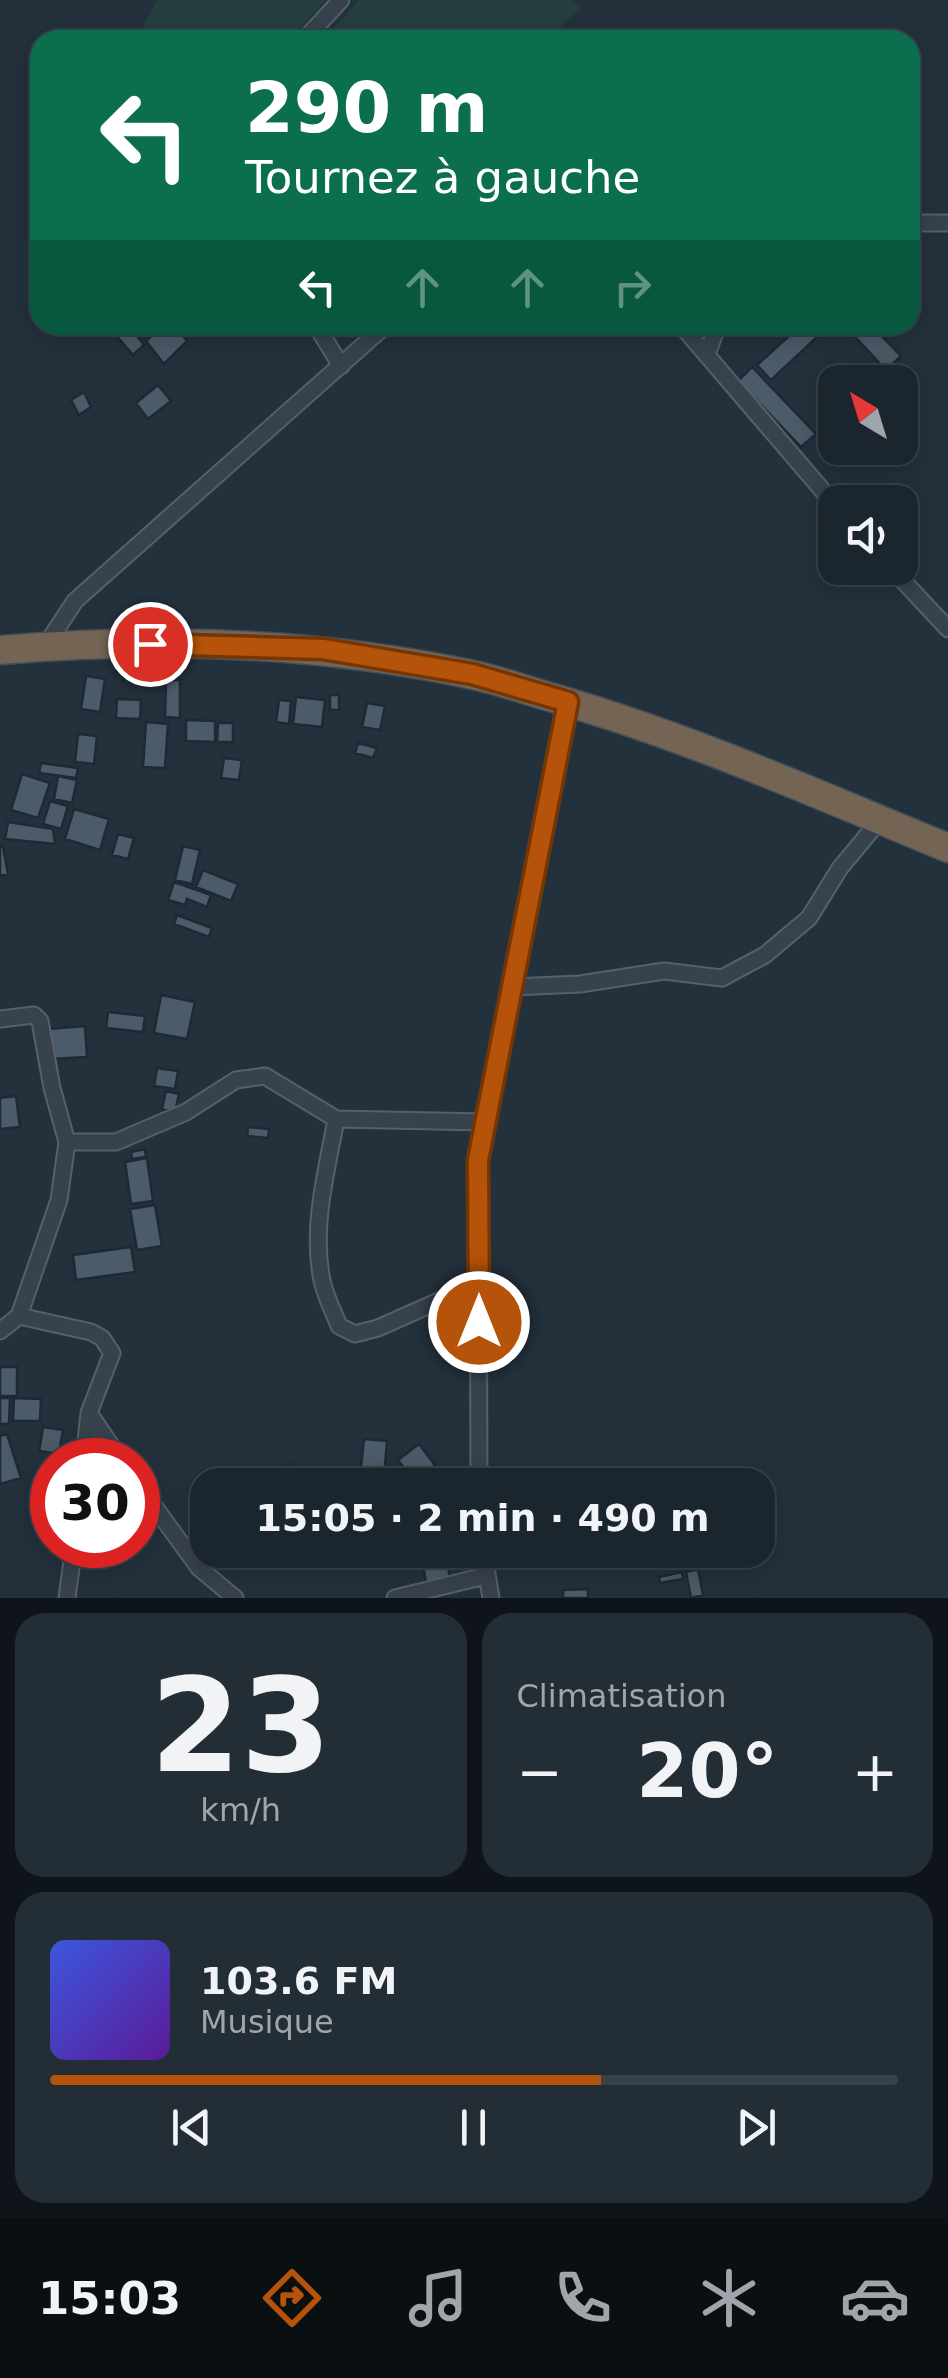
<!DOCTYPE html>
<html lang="fr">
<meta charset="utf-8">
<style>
body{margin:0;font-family:"DejaVu Sans",sans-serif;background:#232d36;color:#f1f3f6;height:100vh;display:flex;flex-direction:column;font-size:38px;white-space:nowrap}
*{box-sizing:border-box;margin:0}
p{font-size:32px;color:#9fa5aa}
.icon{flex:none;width:55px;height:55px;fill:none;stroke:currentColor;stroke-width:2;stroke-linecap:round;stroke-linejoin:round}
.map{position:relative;height:1598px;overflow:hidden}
.details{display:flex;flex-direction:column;gap:15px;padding:15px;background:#0e1419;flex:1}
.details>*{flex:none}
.banner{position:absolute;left:30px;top:30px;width:890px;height:305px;border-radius:30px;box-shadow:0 5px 25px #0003,0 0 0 2px #38424a;background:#0b6e4f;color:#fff;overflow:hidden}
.needle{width:65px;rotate:322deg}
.fabs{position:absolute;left:818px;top:365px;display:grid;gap:20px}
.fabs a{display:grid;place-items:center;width:100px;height:100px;border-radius:20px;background:#1a252e;box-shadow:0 5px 25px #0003,0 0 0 2px #38424a;font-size:50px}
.speed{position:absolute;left:30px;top:1438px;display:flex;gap:20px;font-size:50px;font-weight:700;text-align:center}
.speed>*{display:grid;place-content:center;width:130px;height:130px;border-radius:50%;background:#1a252e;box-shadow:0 5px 25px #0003,0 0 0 2px #38424a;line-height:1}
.speed .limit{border:15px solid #d22;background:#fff;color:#111}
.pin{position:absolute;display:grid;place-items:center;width:85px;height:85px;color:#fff;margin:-42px;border:5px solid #fff;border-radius:50%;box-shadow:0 2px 10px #0007}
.me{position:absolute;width:110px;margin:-55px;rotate:0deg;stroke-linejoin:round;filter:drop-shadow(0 0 8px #0008)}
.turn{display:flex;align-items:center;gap:35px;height:210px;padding:0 50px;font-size:45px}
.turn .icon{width:130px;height:130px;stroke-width:2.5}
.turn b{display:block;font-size:70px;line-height:85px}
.lanes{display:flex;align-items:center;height:95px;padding:0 50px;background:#0003;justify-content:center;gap:50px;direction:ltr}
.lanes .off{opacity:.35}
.big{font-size:75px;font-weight:600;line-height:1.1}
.details .widget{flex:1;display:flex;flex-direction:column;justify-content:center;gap:15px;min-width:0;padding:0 35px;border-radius:30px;background:#232d36}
.details .dial{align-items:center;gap:0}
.dial b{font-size:130px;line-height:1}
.song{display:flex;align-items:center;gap:30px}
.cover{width:120px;height:120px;border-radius:15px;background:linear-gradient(135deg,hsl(230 70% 55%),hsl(270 70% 35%))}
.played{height:10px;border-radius:5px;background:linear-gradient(90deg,#b45309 65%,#38424a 65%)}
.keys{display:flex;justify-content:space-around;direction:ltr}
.heat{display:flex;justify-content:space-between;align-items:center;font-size:55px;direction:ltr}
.details .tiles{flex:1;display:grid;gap:15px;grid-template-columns:1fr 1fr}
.widget:last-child{grid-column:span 2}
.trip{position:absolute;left:190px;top:1468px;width:585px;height:100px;border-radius:30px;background:#1a252e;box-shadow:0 5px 25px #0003,0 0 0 2px #38424a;font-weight:600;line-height:100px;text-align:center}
.dock{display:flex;height:160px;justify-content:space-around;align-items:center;background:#0a0f12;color:#9fa5aa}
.dock .icon{width:70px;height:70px}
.dock .active{color:#b45309}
.dock b{font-size:45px;color:#f1f3f6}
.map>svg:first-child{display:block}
.green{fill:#253e3e}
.building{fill:#4c5b69;stroke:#1e2934;stroke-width:2.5}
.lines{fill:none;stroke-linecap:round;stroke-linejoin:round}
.street-casing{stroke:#55606b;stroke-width:19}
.highway-casing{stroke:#424d58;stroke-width:31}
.street{stroke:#37424d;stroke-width:15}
.highway{stroke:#736454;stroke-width:28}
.route-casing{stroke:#753606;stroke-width:25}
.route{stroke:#b45309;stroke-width:18}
</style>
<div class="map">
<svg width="948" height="1598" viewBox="0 0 948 1598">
<rect width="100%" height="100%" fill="#23313d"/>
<path class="green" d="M157,0h168l-35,40h-154z
M359,0h212l9,8 -32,32h-225z"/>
<path class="building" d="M129,325l15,20 -11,10 -25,-29z
M163,325h11l13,16 -23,23 -18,-23z
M186,325h21l-15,10z
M801,325h29l-59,55 -14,-15z
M844,325h27l30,31 -15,14z
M752,367l64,67 -15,13 -63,-66z
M158,385l13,16 -23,18 -12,-16z
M84,392l7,15 -12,8 -8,-15z
M86,676l19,3 -5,33 -19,-3z
M166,680h14v38l-15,-1z
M330,695h9v15h-9z
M296,697l29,3 -3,27 -29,-3z
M117,699l24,1 -1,19 -24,-1z
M279,700l12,1 -2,23 -13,-2z
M367,703l18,3 -5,24 -18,-3z
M186,720l29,1v21l-29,-1z
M146,722l22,2 -3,44 -22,-1z
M218,723h15v19h-16z
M78,734l19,2 -3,28 -19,-2z
M358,743l19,5 -4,10 -18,-5z
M224,758l18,2 -3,20 -18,-2z
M41,763l37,5 -2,10 -37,-5z
M22,774l28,9 -12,35 -27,-8z
M58,776l19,4 -5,23 -18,-4z
M50,801l18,5 -7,23 -18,-5z
M74,809l35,10 -9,31 -35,-11z
M8,822l45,7 2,15 -50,-5z
M118,834l16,4 -6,21 -16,-4z
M3,846l5,28 -8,2v-29z
M183,846l17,4 -8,34 -17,-4z
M203,870l35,14 -7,17 -35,-14z
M174,882l37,13 -4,12 -20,-8 -2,6 -17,-5z
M177,915l35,13 -3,9 -35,-13z
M161,995l34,7 -8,37 -33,-6z
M108,1012l37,4 -2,16 -37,-4z
M85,1026l2,31 -37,2 -2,-30z
M157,1068l21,3 -3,18 -21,-3z
M166,1091l13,3 -4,18 -13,-3z
M16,1096l4,31 -20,2v-31z
M248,1127l21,2 -1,9 -21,-2z
M145,1149l1,8 -14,2 -1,-7z
M147,1158l6,43 -22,3 -6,-42z
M155,1205l7,41 -25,4 -7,-41z
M131,1247l4,25 -59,8 -3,-25z
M0,1367h17v29h-17z
M0,1398h10l-1,26h-9z
M14,1398l27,1 -1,22h-27z
M43,1427l20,3 -4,24 -20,-3z
M7,1434l14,44 -21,6v-48z
M364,1439l23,2 -3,36 -24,-2z
M419,1444l16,21 -21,16 -16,-21z
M289,1464l16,8 -6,13 -18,-3z
M308,1472l26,13h-33z
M313,1550h28l-5,16 -25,-7z
M344,1550h28l-3,12 -27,-7z
M446,1555l4,23 -24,5 -4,-24z
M698,1569l5,26 -12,3 -5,-26z
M682,1572l1,7 -23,4 -1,-6z
M588,1589v9h-25v-8z"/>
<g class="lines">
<defs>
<path id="street" d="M304,40l37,-40
M910,223h38
M316,325l25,41
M681,325l154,180
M707,354l11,-29
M891,568l57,61
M44,648l31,-47 311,-276
M512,987l68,-3 84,-13 58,7 43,-23 44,-37 31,-50 40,-48
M0,1019l34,-4 6,6 12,67 15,54 -8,58 -40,116 -19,15
M336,1119c-9,51 -24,104 -15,156 2,17 12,35 18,51l16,8 23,-6 101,-45
M67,1142h49l70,-30 50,-32 29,-4 71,43 150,3
M19,1316l72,16 11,6 10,15 -23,60 -5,47
M89,1413l32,47
M138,1484l61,84 36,30
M479,1485l-1,-325 90,-458
M483,1550l8,48
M67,1598l7,-53
M395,1598l90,-22"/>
<path id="highway" d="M0,650c157,-13 316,-8 469,24 30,6 59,17 88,25 134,39 262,96 391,149"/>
</defs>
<use href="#street" class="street-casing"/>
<use href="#highway" class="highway-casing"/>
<use href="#street" class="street"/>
<use href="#highway" class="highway"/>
</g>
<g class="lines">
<defs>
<path id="route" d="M150,644l173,5 149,25 96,28 -90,458 1,162"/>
</defs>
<use href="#route" class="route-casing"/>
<use href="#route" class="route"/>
</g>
</svg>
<div class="fabs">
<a><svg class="needle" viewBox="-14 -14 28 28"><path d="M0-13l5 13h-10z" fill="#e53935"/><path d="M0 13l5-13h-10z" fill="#9fa5aa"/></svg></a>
<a><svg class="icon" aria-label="sound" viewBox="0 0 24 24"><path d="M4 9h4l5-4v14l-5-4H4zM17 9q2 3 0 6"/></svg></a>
</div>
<div class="speed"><div class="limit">30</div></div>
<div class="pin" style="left:150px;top:644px;background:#d93025"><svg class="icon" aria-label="arrive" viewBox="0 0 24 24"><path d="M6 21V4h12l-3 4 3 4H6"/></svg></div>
<svg class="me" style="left:479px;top:1322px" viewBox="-20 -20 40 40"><circle r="17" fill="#b45309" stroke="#fff" stroke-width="3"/><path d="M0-11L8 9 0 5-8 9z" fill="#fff"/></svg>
<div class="trip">15:05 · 2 min · 490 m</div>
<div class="banner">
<div class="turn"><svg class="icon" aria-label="left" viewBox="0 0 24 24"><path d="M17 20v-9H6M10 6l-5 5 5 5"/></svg><div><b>290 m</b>Tournez à gauche</div></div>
<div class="lanes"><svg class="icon" aria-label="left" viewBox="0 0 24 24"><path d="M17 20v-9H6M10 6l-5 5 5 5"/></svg><svg class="icon off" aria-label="ahead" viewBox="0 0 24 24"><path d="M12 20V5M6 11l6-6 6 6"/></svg><svg class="icon off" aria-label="ahead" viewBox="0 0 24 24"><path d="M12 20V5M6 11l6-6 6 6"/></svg><svg class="icon off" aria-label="right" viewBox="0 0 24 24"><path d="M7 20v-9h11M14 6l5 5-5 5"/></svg></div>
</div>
</div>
<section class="details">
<div class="tiles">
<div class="widget dial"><b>23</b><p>km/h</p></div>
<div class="widget"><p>Climatisation</p>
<div class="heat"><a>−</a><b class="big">20°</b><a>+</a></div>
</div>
<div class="widget">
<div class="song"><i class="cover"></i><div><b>103.6 FM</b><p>Musique</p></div></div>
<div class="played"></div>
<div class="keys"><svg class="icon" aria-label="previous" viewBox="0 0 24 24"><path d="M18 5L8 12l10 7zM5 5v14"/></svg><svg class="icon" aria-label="pause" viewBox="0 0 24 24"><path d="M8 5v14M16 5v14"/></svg><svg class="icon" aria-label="next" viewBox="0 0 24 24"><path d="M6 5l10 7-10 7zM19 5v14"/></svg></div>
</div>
</div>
</section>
<nav class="dock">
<b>15:03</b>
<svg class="icon active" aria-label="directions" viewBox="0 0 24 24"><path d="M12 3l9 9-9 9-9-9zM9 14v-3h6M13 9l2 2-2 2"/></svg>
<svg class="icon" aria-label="music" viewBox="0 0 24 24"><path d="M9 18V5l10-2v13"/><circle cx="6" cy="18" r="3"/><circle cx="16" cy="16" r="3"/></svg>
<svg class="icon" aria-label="phone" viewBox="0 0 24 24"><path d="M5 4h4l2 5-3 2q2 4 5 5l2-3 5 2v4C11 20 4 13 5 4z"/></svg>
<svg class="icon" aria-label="climate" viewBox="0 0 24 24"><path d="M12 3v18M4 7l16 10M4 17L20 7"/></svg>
<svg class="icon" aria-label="car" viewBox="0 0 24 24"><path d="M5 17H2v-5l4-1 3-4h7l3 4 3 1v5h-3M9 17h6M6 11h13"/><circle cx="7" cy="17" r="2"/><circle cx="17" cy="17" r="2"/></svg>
</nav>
